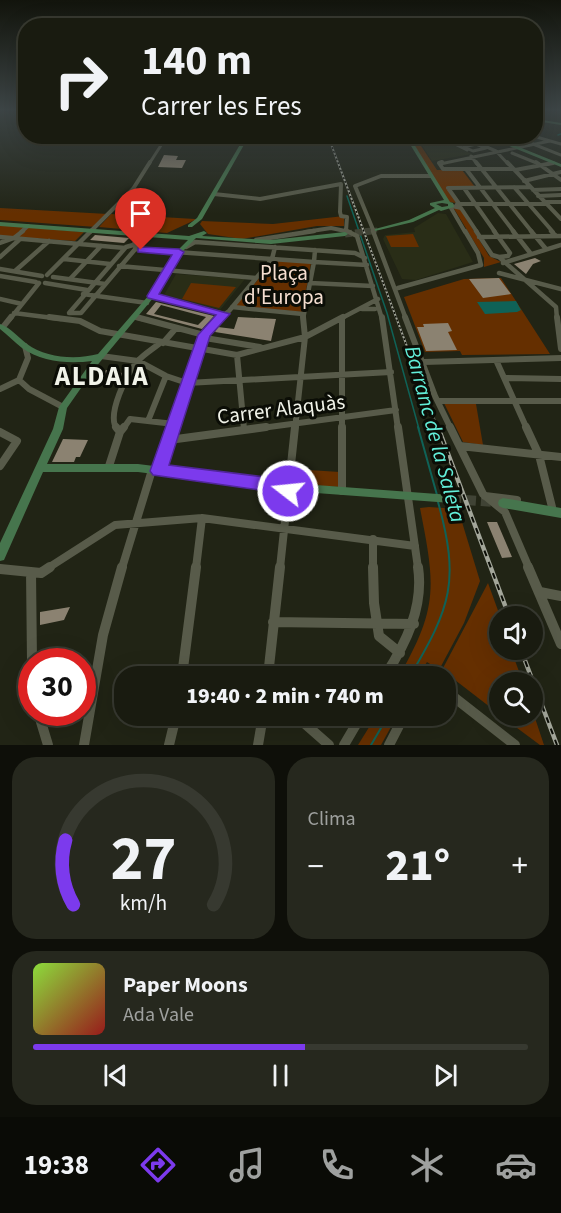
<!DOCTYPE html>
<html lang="es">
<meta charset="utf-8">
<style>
body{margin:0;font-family:"Source Sans 3",sans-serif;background:#26281e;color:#f1f3f6;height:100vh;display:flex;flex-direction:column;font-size:22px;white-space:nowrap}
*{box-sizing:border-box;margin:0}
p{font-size:20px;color:#9fa19f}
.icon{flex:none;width:33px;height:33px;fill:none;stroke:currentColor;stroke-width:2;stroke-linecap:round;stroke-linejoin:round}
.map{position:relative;height:745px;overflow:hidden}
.drawer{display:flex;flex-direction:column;gap:12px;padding:12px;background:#0e0f09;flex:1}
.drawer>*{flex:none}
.top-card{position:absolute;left:18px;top:18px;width:525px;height:126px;border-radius:24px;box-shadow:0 6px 24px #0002,0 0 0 2px #373930;background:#191b10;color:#f1f3f6;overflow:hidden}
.tools{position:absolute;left:489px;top:606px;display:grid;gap:12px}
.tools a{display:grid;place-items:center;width:54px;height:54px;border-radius:50%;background:#191b10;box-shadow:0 6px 24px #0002,0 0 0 2px #373930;font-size:30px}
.speed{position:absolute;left:18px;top:648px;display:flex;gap:12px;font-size:30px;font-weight:700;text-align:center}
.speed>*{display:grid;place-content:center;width:78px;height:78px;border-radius:50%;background:#191b10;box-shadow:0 6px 24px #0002,0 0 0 2px #373930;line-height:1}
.speed .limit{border:9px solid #d22;background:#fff;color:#111}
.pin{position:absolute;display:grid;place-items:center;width:51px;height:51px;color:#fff;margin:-62px -26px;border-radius:50% 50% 50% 0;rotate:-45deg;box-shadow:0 0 6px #0007}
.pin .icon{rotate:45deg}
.me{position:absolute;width:66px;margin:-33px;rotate:286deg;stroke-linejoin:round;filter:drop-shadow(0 0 4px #0008)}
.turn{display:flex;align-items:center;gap:21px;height:126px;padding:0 24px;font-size:27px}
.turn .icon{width:78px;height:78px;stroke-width:2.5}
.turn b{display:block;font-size:42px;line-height:51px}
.big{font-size:45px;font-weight:800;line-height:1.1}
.drawer .card{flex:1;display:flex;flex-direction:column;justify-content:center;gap:9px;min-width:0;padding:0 21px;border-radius:24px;background:#26281e}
.drawer .dial{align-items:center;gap:0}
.dial svg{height:156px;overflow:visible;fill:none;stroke:#373930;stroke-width:7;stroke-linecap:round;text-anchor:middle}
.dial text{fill:#f1f3f6;stroke:none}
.song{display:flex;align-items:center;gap:18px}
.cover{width:72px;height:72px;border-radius:9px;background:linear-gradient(135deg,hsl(90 70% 55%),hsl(0 70% 35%))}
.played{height:6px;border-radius:3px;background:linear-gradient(90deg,#7c3aed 55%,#373930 55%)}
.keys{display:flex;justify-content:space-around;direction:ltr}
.heat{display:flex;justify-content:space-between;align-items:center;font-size:33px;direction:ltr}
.drawer .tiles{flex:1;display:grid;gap:12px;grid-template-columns:1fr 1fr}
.card:last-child{grid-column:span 2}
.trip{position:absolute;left:114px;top:666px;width:342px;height:60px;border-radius:24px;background:#191b10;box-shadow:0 6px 24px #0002,0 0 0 2px #373930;font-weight:800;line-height:60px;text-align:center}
.menu{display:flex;height:96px;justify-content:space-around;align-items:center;background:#0a0b06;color:#9fa19f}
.menu .icon{width:42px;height:42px}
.menu .current{color:#7c3aed}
.menu b{font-size:27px;color:#f1f3f6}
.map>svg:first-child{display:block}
.built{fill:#292d17}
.green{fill:#652f00}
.water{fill:#0f6257}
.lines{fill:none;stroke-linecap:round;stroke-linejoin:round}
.stream-far1{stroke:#0f6257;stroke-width:1.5}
.stream{stroke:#0f6257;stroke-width:2}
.building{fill:#8b8271;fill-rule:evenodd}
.secondary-tunnel-far2{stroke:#404335;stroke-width:5;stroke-dasharray:5 2;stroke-linecap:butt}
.secondary-tunnel-far1{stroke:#404335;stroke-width:7;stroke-dasharray:7 3;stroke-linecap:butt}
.secondary-tunnel{stroke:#404335;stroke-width:10;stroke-dasharray:10 5;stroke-linecap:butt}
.street-far5{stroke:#585b4a;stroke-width:3}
.street-far4{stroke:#585b4a;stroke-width:4}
.street-far3{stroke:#585b4a;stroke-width:4.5}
.street-far2{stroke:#585b4a;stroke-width:6}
.street-far1{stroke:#585b4a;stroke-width:8}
.street{stroke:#585b4a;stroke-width:10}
.secondary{fill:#46754d;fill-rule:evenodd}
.rail-far1-casing{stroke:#a3a69a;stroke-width:2}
.rail-casing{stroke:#a3a69a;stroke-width:4.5}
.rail-far1{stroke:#0b0d06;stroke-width:1.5;stroke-dasharray:2;stroke-linecap:butt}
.rail{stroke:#0b0d06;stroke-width:2;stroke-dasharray:6;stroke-linecap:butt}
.route{fill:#7c3aed;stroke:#51269a;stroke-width:1.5}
.labels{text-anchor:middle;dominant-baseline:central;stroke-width:6;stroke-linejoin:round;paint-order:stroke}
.park-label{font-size:21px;fill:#f5ded0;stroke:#0b0d06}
.street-label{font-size:21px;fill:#f1f3e9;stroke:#0b0d06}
.water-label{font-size:22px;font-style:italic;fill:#62eed9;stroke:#0b0d06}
.district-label{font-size:27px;font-weight:bold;letter-spacing:1.5px;fill:#f1f3e9;stroke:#0b0d06}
</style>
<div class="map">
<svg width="561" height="745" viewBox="0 0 561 745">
<rect width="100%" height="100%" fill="#212415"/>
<path class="built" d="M428,137l9,1 35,16 -40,7 -14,-22z
M438,213l8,1 27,48 -57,18 -14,-1 -19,-40 2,-4 30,-3 -1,-4z
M176,274l69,5 -25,31 -56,-15z"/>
<path class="green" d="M409,137h6l22,33h25l13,17h-28l9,16 -7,-1z
M453,207l7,1 29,48 12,6 -17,5v-9z
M0,208l108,6 -12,13 -96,-7z
M111,214l84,5v1l-28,13 -68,-6z
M344,216v10h-27l-75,13 -34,-5 -8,-10 2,-3 71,3z
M0,225l84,7 -9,9 -75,-5z
M413,234l6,13h-28l-5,-11z
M275,260l36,3 -9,49 -67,-6z
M501,278l49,76 -88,1 -2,-4 -35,1 -21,-55 60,-18z
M191,283l45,4 -17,21 -37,-9z
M444,403l32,1 7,41 -20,-3z
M293,469l47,3v15l-49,-3z
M429,507l29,2 22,72 -16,42 -25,47 -12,-8 -9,14h-19c40,-69 36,-91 21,-168z
M488,583l12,33v34h11l12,32h-23l-1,32 -57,-44z
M533,712l11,33h-4l-39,-29h31z
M376,716h21l-16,29h-23z"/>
<path class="water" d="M516,301l5,9 -4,2 -32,2 -8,-12z"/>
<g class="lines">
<path class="stream-far1" d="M558,135l3,-1
M347,196l40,117 32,116"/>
<path class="stream" d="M418,427l19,68
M410,676c41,-69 50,-95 28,-174
M371,745l17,-29"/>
</g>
<path class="building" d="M164,155l14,1 -2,4h10l-4,8 -24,-1z
M95,235l34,3 -5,5 -34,-3z
M535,258l6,3 -8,3 -7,10 -12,-10z
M499,278l12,16 -28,4 -14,-19z
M156,302l58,14 -12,13 -56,-15zM161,305l45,12 -8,8 -44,-11z
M238,317l38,2 -5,22 -56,-9 3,-5 16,2z
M448,323l4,8 -4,1 9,18 -31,1 -9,-24h7l-1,-3z
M106,370l10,2 7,1 -3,7h-20z
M63,439l25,1 -8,17h-4l-2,5h-22z
M487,522h10l15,35 -10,1z
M70,607l-6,13 -24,5v-13z"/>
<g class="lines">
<path class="secondary-tunnel-far2" d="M360,232l17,-2"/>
<path class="secondary-tunnel-far1" d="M345,234l27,-3"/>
<path class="secondary-tunnel" d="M451,499l44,3"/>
<path class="street-far5" d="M438,136l29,14
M461,136l35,15 12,13
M501,136l22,9
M533,136l28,8
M476,144l10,4 -13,3 -9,-4z
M533,144l28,11
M512,153l27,11
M471,156l6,8
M149,164l18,-28
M440,164l110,-23
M548,164l5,-1"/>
<path class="street-far4" d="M442,162l-3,1 4,6h70
M476,162l56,70
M507,162l54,57
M536,162l25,18
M466,169l48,63
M515,170l38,-7
M524,181l37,-9
M514,187l39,45
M448,188l82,-1
M448,188l12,17
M464,188l31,44
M533,190l28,-1
M214,194l46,5 81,-15 -1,28 1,4 6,1 -1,14
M538,196l23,-1
M545,202h16
M457,204h90
M452,206l9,2 16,24
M451,208l14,24
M21,232l7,-6
M90,232l43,-43 17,-27
M305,232l26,-4 19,4
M374,232l-19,-46 26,-10h50"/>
<path class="street-far3" d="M347,231l10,5 25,83
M373,231l33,88
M476,231l16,24 7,2 57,50 1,12
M494,231l16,22 -2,3 -9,1
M513,231l18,23
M531,231l15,18
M551,231l5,5
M0,237l125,11
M479,237l82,-1
M256,240l58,-9
M0,243l14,-5 9,-7
M133,245l4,2 -56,66h-12l57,-66z
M133,245l10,-11
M186,247l9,-5 160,11 10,5
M135,249l137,10 3,-12
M315,250l-1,12 53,3
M0,257l19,-17 -4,-2
M64,259l46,5
M503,263l58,-18
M119,266l137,12
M0,269l42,7
M15,271l34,-30
M499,273l62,16
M47,275l44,-44
M0,276l36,6
M53,277l52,7
M70,279l31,-33
M45,283l42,7
M310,283l63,3
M398,288l83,-23 -3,-12 -13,-22
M83,294l64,9
M152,296l72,18
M0,299l22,5
M232,307l71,7
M362,309h13
M14,313l47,6
M135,317l7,2
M10,319l29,-36
M218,319l11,-8 43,-52 42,3 -11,57
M340,319l38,-20"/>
<path class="street-far2" d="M49,317l31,4 20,10 137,24 68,-18 38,-20
M136,317l68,18
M382,317l16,112
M405,317l30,79 16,33
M557,317l4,32
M342,319v110
M3,327l8,-10
M205,338l55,9
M163,343l13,-15
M25,346l3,12 -9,22 10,9 34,18
M237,355l7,74
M101,356l37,5 28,15 21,7 204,-11
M496,360l31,69
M424,362l137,-4
M506,378l55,1
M0,389l19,-9
M438,401h123
M148,421l18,-45
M117,429c-11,-14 10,-56 21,-68 6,-7 15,-12 22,-18
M123,429l7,-10 44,5
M173,429l31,-94 16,-18
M254,429l142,-19
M295,429l10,-92 -2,-20"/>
<path class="street-far1" d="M342,427v64
M398,427l20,141
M450,427l33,67 22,18 24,56
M526,427l13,28 13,52
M0,432l17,9 -17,25
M120,432l4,-5
M169,440l97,-13
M460,446l101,11
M109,466l11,-34 -4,-5
M159,471l14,-44
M485,496l32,4
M373,539v29
M48,568l67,-43 87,-7 213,28
M122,568l30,-98
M196,568l6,-50
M280,568l15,-141"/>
<path class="street" d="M373,567l1,36 5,33 21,17
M528,567l33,77
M0,569l41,4 9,-6
M31,572l1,90
M540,592l21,4
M273,622l141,2
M182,676l14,-109
M268,676l12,-109
M385,676c21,-33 39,-69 33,-109
M423,676h3
M446,691l69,54
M38,712l10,33
M296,716l33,29
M84,745l19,-110 19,-68
M169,745l7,-29
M258,745l5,-29
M344,745l17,-29
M389,745l15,-29"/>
<path class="secondary" d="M536,119l25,4v2l-25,-4z
M245,136h4l-47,83 -10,8h-4v-2l9,-7z
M405,136h4l41,66 3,1 1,4 -13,4 -2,-1 -26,12 -38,9v-2l34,-9 26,-12 -5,-3v-2l14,-3zM442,203l6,1v2l-6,1 -6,-3z
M485,136h7l69,28v3z
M0,222l189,14 15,-5 3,2 -5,3 69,4 74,-8 3,2 -3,2 -74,8 -75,-6 -15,15 -27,44 -59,71 -28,40 -4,21 -16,35h91l151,19 162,12 4,1 1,3 -1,3 -4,1 -162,-12 -151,-19h-95l-39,88 -4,1v-18l53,-114 6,-22 33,-46c-23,3 -51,1 -70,-13 -8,-6 -14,-13 -22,-19v-5c11,4 18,13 27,20 19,14 49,16 71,10l51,-59 28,-44 11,-11 -188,-14z
M503,498l58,10v10l-58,-10 -4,-2 -1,-3 1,-3z"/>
<defs>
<path id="rail-far1" d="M328,136l110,293"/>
<path id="rail" d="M438,427l71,189
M521,650l36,95"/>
</defs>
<use href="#rail-far1" class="rail-far1-casing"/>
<use href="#rail" class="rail-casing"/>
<use href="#rail-far1" class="rail-far1"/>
<use href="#rail" class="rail"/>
</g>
<linearGradient id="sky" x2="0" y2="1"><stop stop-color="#12140c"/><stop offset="0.51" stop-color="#3d4546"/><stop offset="1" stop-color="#3d4546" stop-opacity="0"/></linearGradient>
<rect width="561" height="214" fill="url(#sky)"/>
<path class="route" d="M141,247l38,2 5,3 -25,42 71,20 -20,22 -41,129 120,15 6,2 2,5 -3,10 -6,2 -7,-6 -128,-18 -3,-4 48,-136 18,-20 -68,-17 -1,-2 25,-41 -34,-3v-4z"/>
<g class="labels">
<g class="park-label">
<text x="284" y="273">Plaça<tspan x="284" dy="24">d'Europa</tspan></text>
</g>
<g class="street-label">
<text transform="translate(281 409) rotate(-7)">Carrer Alaquàs</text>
</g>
<g class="water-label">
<text transform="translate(435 434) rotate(75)">Barranc de la Saleta</text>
</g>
<g class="district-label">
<text x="102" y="376">ALDAIA</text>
</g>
</g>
</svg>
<div class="tools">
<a><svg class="icon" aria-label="sound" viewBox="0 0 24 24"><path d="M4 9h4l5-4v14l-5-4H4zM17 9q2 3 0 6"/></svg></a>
<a><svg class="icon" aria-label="search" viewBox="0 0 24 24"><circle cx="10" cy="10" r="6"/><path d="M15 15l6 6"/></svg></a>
</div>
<div class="speed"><div class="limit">30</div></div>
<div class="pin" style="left:141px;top:250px;background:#d93025"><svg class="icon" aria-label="arrive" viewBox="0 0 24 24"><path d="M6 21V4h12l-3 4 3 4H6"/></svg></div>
<svg class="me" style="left:288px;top:491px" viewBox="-20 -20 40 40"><circle r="17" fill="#7c3aed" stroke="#fff" stroke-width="3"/><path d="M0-11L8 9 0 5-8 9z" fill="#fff"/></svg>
<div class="trip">19:40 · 2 min · 740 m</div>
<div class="top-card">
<div class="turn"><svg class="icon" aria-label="right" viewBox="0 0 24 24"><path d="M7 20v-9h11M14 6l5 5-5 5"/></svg><div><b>140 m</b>Carrer les Eres</div></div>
</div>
</div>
<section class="drawer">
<div class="tiles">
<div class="card dial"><svg viewBox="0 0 100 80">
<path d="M14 69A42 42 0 1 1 86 69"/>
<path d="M14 69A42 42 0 0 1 10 36" stroke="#7c3aed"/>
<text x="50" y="56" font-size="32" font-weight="700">27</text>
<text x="50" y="72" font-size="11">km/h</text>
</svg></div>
<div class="card"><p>Clima</p>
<div class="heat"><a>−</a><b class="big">21°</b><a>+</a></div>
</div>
<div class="card">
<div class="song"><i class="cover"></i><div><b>Paper Moons</b><p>Ada Vale</p></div></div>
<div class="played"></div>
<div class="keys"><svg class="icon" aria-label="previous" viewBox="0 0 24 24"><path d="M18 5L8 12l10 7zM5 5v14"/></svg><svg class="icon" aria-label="pause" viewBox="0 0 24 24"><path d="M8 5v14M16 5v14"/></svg><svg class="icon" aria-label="next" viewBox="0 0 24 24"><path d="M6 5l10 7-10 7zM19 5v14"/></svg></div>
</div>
</div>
</section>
<nav class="menu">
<b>19:38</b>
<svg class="icon current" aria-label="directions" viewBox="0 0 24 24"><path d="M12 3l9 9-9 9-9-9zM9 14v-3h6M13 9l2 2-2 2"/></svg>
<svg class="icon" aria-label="music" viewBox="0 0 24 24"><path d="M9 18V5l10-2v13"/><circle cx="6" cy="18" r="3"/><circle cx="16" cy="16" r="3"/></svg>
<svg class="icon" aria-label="phone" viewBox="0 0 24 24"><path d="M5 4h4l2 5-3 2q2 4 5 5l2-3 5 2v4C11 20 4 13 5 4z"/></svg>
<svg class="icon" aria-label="climate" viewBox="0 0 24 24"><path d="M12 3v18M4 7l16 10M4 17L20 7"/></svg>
<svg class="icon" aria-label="car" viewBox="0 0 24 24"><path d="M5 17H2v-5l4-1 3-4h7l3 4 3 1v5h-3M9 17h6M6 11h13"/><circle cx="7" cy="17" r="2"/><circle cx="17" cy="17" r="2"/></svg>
</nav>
